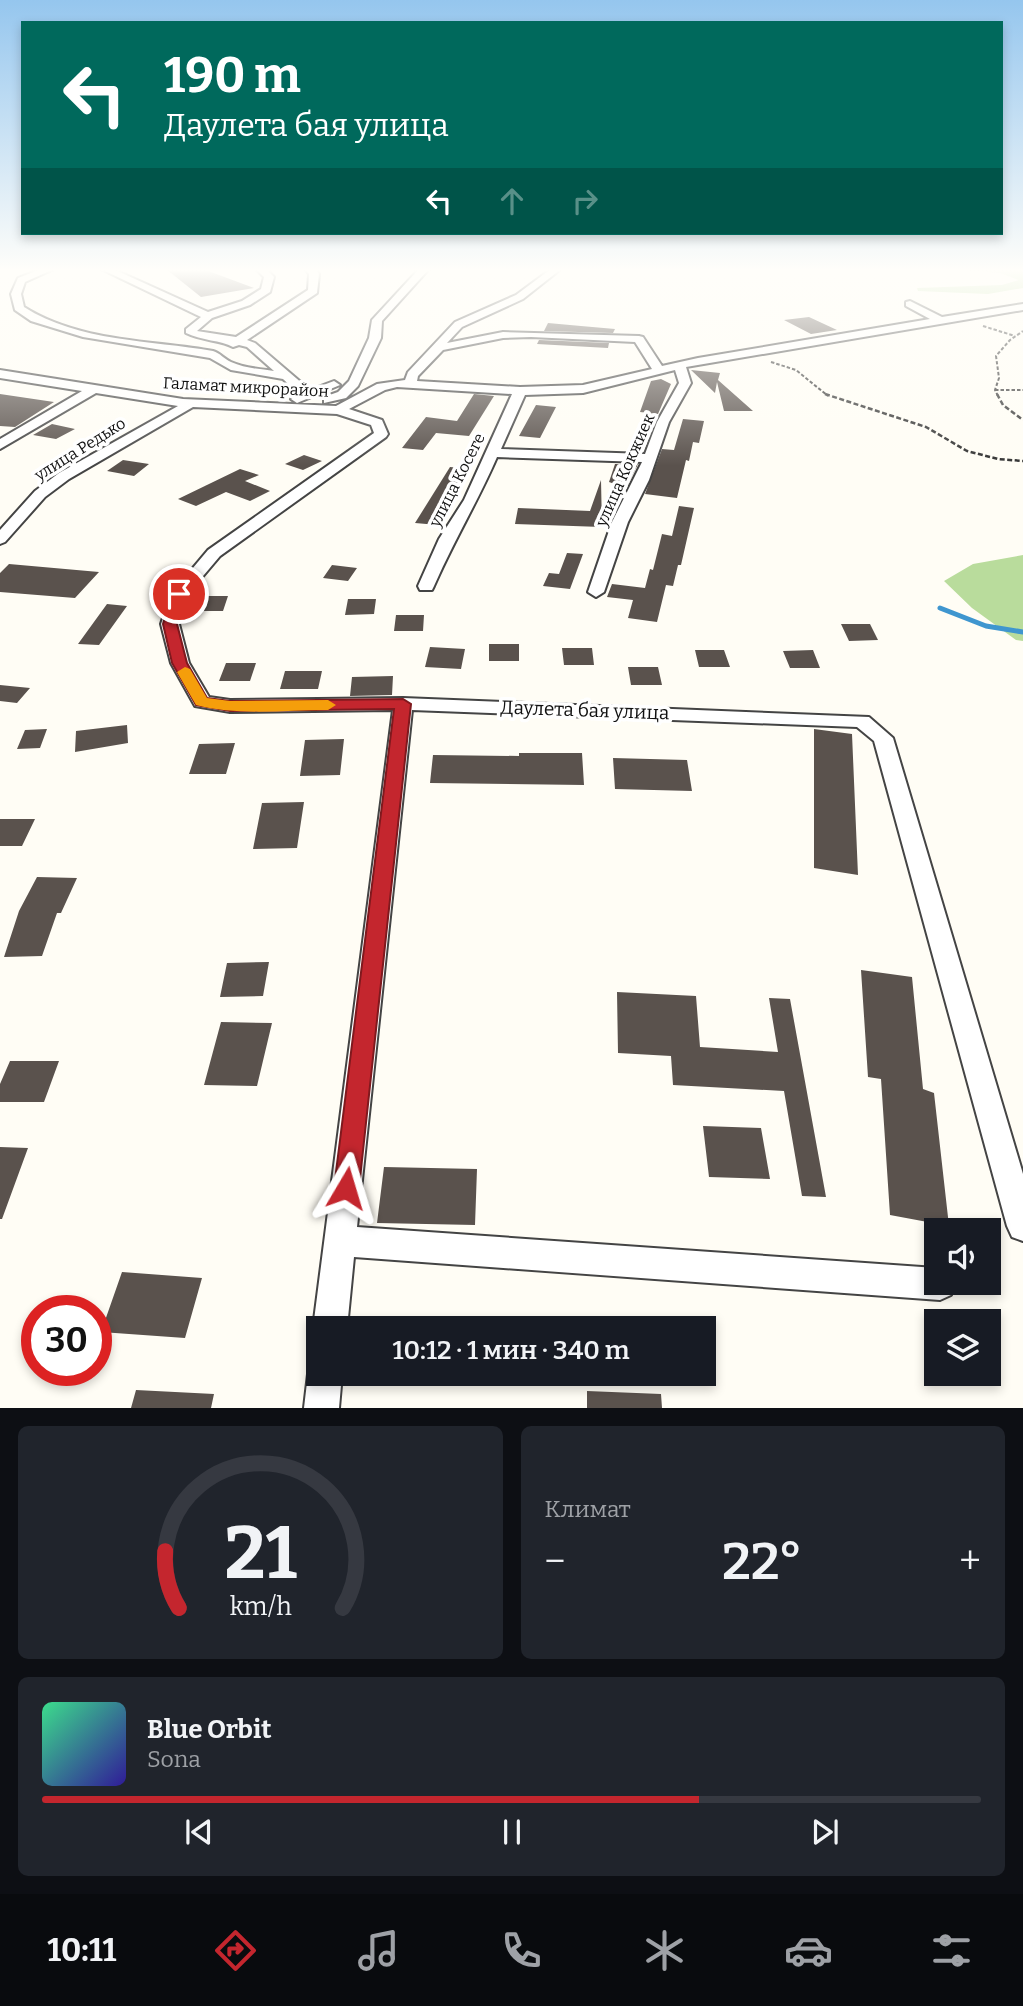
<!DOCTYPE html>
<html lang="ru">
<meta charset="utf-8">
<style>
body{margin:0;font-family:Bitter,serif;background:#20242c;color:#f1f3f6;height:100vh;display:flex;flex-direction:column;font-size:26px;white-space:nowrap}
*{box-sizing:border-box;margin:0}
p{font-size:23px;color:#9ea1a6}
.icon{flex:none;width:38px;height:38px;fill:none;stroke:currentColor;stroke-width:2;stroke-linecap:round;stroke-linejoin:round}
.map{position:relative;height:1408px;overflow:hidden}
.sheet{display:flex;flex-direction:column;gap:18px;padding:18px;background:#0d0f14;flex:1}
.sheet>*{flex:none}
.hud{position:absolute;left:21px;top:21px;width:982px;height:214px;border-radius:0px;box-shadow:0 4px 10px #0003;background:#00695c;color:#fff;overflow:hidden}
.buttons{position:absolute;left:924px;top:1218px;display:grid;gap:14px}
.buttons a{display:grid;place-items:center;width:77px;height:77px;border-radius:0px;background:#171b24;box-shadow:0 4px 10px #0003;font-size:35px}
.speed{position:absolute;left:21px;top:1295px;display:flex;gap:14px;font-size:35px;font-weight:700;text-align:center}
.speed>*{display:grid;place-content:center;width:91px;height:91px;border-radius:50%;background:#171b24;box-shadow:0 4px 10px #0003;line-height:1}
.speed .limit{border:10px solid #d22;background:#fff;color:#111}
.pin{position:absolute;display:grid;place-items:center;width:60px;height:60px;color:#fff;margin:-30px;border:4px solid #fff;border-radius:50%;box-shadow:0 2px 7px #0007}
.me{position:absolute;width:77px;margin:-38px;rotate:7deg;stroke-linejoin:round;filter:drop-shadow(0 0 5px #0008)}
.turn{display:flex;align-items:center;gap:24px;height:147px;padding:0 28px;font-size:32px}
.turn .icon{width:91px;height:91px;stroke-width:2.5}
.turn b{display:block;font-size:49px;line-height:60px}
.lanes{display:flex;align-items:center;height:66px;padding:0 28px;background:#0003;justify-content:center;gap:35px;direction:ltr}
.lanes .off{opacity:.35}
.big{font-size:52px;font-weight:600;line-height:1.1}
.sheet .widget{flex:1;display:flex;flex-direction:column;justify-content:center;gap:10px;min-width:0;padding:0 24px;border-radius:10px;background:#20242c}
.sheet .dial{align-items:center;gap:0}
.dial svg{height:182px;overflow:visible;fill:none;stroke:#363941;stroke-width:7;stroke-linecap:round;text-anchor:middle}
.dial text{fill:#f1f3f6;stroke:none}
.song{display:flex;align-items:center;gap:21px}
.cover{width:84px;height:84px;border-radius:10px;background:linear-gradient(135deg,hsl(150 70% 55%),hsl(250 70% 35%))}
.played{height:7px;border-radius:4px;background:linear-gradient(90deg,#c4262e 70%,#363941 70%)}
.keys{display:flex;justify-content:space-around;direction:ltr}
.heat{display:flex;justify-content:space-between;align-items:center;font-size:38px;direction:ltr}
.sheet .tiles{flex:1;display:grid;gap:18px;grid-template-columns:1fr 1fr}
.widget:last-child{grid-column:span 2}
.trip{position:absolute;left:306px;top:1316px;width:410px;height:70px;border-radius:0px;background:#171b24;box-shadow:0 4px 10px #0003;font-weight:600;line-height:70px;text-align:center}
.tabs{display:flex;height:112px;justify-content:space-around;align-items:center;background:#090b0e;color:#9ea1a6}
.tabs .icon{width:49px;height:49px}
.tabs .active{color:#c4262e}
.tabs b{font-size:32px;color:#f1f3f6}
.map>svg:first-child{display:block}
.forest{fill:#b9dc9c}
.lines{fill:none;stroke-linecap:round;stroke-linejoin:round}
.stream{stroke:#3f96cf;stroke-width:5}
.building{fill:#5a524d}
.minor-casing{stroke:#444;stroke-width:4}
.path-far1{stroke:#333;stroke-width:2;stroke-dasharray:3.5 2;stroke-linecap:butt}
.path{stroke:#333;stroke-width:2.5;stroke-dasharray:5 2.5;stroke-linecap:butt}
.minor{fill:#fff;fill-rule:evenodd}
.route{fill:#c4262e;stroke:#7f191e;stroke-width:2}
.slow{fill:#f59e0b}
.labels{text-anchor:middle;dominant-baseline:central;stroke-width:7;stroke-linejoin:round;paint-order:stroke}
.far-street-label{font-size:16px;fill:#111;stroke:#fff}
.street-label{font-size:19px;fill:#111;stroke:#fff}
</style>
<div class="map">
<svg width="1023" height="1408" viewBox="0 0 1023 1408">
<rect width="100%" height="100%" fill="#fffdf5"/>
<path class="forest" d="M955,269h68v19l-35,6 -70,-3 -1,-3 85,-3 17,-5 -19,-7z
M1023,555v86l-7,-1 -44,-32 -28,-27 29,-17z"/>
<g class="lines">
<path class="stream" d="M940,608l46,18 37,6"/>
</g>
<path class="building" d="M166,269h37l51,19 -53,9z
M809,317l28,13 -26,4 -27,-14z
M548,323l33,3 34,3 -2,4 -69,-2z
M539,340l70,3 -1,5 -71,-4z
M691,370l29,3 -2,7 35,31h-29l-7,-29 -2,11z
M661,379l10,5 -13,30 -18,-2 11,-31z
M0,394l54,8 -39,25 -15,-1z
M474,394l20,2 -25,40 -33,-3 -13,17 -21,-2 24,-31 31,4z
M536,405l20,2 -16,31 -21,-2z
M683,419l21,2 -5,22 -6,-1 -4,19 -3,-1 -9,38 -32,-4 17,-45 12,1z
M52,424l23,5 -19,10 -23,-4z
M304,455l18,6 -19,9 -18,-6z
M123,460l26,4 -15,12 -27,-5z
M615,464h23l-12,24 -17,-6z
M450,467l19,2 -31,56 -23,-2z
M240,469l19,6 -14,6 25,10 -20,10 -24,-9 -30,14 -18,-7z
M601,480l1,47 -87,-3 3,-16 72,3z
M679,506l15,2 -13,57h-3l-5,21 -7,-1 -9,37 -29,-4 5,-18 -26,-3 5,-13 33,4 5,-19 3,1 9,-36 10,2z
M567,553l16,1 -13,35 -27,-3 6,-13 10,1z
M9,564l90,8 -24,26 -75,-6v-19z
M332,565l25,3 -9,13 -25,-3z
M200,596h28l-5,15h-29z
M348,599h28l-2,15 -29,1z
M107,604l20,2 -28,39 -21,-1z
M396,615h28l-1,16h-29z
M841,624h29l8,16 -29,1z
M489,644h30v17h-30z
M430,647l35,2 -4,20 -36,-2z
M562,648h30l2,17h-30z
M695,650h29l6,17h-31z
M813,650l7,18h-30l-7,-17z
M226,663h30l-6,18h-31z
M628,667h30l4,18h-31z
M285,671h37l-4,18h-38z
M393,676l-1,19 -42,1 2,-19z
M0,685l30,3 -13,15 -17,-2z
M127,725l1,18 -53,9 1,-21z
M47,729l-7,19 -23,1 8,-19z
M814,729l38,5 6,141 -44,-7z
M344,739l-4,36 -40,1 5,-36z
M235,743l-9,31h-37l10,-30z
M519,753h63l2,32 -154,-2 3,-28 86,1z
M613,758l74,2 5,31 -77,-2z
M304,802l-7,46 -44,1 9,-46z
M0,819h35l-13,27h-22z
M37,877l40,1 -16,35h-4l-15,43 -38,1 15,-46z
M269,962l-6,34 -43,1 7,-34z
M861,970l51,7 11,112 11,4 15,133 -59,-11 -9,-136 -13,-2z
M617,992l79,4 4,51 78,5 -9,-54 21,1 36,198 -24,-1 -18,-105 -111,-6 -2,-29 -53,-3z
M221,1022l51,1 -15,63 -53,-1z
M10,1061h49l-15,41h-44v-18z
M703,1126l58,2 9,51 -61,-2z
M0,1147l28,1 -26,71h-2z
M384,1167l93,2 -2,56 -98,-2z
M122,1272l80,6 -17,60 -84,-6z
M136,1390l78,4 -3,14h-80z
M587,1391l74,3 1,14h-75z"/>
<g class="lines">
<defs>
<path id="minor" d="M41,269h13l-29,13 -4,12 3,13c55,35 126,33 189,44 7,2 11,8 18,11 13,6 28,7 43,9l-27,-24 -8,-2 -6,2c-12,-7 -31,-6 -47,-14v-4l15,-12 -100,-48h12l95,43 34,-11 19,-12 3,-12 -8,-8h10l8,8 -4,15 -20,13 -38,13 -15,13 39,6 72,-47 1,-16 -4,-5h10l4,5 -2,19 -70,47 8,3 55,47 24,-9 6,4 -43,18 -6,-4 8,-5 -16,-15 -52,-9 -21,-12 -127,-21 -52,-16 -16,-11 -4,-16 7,-16z
M419,269h10l-47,52 -1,17 -23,48 -12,12 -22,5v-6l14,-5 11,-11 20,-43 3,-18z
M551,269h10l-38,30 -61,28 -15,16 56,-11 136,4 4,1 19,29 36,-8 232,-39 -24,-13v-4l4,-1 32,16 81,-13v6l-337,57 5,16 -22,39 -20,58 -21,42 -24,70 -8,5 -8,-5 24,-70 30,-60 -145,-5c-19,44 -44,85 -63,129l-2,4h-12l-2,-4 21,-47 25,-39 48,-106 -115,-7 -12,3 -36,19 33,11 6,14 -2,3 -166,119 -33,39 -8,29 10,39 20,34 21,3 173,-2 466,19 24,21 130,436v67l-11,-4 -5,-11 -133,-485 -17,-14 -445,-17 -55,517 579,41v15l20,1 -5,11 -11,5 -586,-43 -7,71h-29v12l-5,-12 80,-618 -163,2 -35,-6 -24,-43 -10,-39 10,-30 37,-44 166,-117 -3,-8 -34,-11 -144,-7 -124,72 -24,18 -40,45 -5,2v-14l35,-39 24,-18 119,-67 -82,-13 -96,56v-10l82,-48 -82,-13v-8l183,29 153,7 41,-22 28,-4 3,-8 47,-50 61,-27zM531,337l104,5 17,27 -69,16 -63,2 -103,-6 1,-5 25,-26 60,-12zM675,370l4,13 -22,39 -12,32 -144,-5 24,-54 58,-2z
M318,1360v14h24l-3,34h-35l4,-34 5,-12z"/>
</defs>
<use href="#minor" class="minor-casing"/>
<path class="path-far1" d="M983,326l32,10
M771,362l25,8 32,26
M995,390h28
M998,396l-3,-6 4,-12 -3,-22 14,-16 13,-9"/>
<path class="path" d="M825,394l101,33 41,24 31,8 25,2
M997,394l6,11 20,15"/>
<use href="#minor" class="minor"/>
</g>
<linearGradient id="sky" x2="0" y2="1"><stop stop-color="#95c6ee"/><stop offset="0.58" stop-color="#fffefa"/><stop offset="1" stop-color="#fffefa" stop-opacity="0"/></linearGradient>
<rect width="1023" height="466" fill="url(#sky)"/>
<path class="route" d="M179,590l7,4 -9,30 10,39 20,35 23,3 173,-2 8,5 -52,484 -4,8 -9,3 -8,-3 -4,-8 60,-479 -164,2 -34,-6 -24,-42 -9,-39 9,-30z"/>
<path class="slow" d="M185,667l5,2 17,29 23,3 98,-1 8,5 -8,5c-43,0 -90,6 -132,-5l-19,-33z"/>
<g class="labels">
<g class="far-street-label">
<text transform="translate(246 387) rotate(3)">Галамат микрорайон</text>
<text transform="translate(80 449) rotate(-32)">улица Редько</text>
<text transform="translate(625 470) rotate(-66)">улица Кокжиек</text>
<text transform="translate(457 480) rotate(-63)">улица Косеге</text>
</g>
<g class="street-label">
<text transform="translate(585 710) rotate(2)">Даулета бая улица</text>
</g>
</g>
</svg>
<div class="buttons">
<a><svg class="icon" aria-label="sound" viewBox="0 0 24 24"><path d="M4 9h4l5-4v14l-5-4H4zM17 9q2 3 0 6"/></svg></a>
<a><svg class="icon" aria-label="layers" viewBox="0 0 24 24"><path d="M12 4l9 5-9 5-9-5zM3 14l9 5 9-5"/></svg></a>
</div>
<div class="speed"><div class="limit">30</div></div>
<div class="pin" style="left:179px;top:594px;background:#d93025"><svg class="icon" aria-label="arrive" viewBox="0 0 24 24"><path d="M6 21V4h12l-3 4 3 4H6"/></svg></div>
<svg class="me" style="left:346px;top:1188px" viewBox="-20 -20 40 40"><path d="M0-17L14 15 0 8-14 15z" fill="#c4262e" stroke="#fff" stroke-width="4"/></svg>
<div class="trip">10:12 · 1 мин · 340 m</div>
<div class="hud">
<div class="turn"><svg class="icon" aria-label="left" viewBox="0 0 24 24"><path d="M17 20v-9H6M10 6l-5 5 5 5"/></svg><div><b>190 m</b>Даулета бая улица</div></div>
<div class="lanes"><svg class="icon" aria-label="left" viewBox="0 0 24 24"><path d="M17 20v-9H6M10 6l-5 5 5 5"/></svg><svg class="icon off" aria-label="ahead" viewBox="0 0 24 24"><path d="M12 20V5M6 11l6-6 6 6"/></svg><svg class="icon off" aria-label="right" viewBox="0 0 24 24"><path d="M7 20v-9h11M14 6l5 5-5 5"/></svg></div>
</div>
</div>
<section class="sheet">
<div class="tiles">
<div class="widget dial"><svg viewBox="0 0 100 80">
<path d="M14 69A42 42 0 1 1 86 69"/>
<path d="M14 69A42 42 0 0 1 8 44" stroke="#c4262e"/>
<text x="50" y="56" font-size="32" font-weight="700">21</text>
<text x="50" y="72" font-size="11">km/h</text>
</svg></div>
<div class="widget"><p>Климат</p>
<div class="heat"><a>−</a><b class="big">22°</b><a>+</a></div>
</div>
<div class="widget">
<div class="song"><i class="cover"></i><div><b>Blue Orbit</b><p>Sona</p></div></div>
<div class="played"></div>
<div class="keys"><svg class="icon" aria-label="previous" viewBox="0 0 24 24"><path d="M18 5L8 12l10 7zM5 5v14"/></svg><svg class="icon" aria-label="pause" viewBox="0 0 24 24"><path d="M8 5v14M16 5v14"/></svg><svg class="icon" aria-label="next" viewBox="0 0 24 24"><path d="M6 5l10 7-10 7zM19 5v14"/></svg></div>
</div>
</div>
</section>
<nav class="tabs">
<b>10:11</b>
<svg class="icon active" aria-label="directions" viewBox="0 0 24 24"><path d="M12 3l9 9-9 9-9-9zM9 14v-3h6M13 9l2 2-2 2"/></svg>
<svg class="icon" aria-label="music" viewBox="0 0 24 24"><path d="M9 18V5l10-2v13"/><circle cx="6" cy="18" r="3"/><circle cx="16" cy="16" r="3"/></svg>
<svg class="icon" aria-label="phone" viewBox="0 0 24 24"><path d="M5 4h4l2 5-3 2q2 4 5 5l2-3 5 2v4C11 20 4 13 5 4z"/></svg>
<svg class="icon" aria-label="climate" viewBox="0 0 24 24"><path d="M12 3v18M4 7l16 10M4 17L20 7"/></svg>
<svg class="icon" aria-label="car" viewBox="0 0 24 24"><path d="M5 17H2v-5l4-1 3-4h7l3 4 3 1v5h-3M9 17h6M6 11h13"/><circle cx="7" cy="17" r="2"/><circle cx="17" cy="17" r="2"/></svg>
<svg class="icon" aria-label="filters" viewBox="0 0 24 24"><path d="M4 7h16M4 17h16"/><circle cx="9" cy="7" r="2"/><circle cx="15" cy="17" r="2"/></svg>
</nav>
